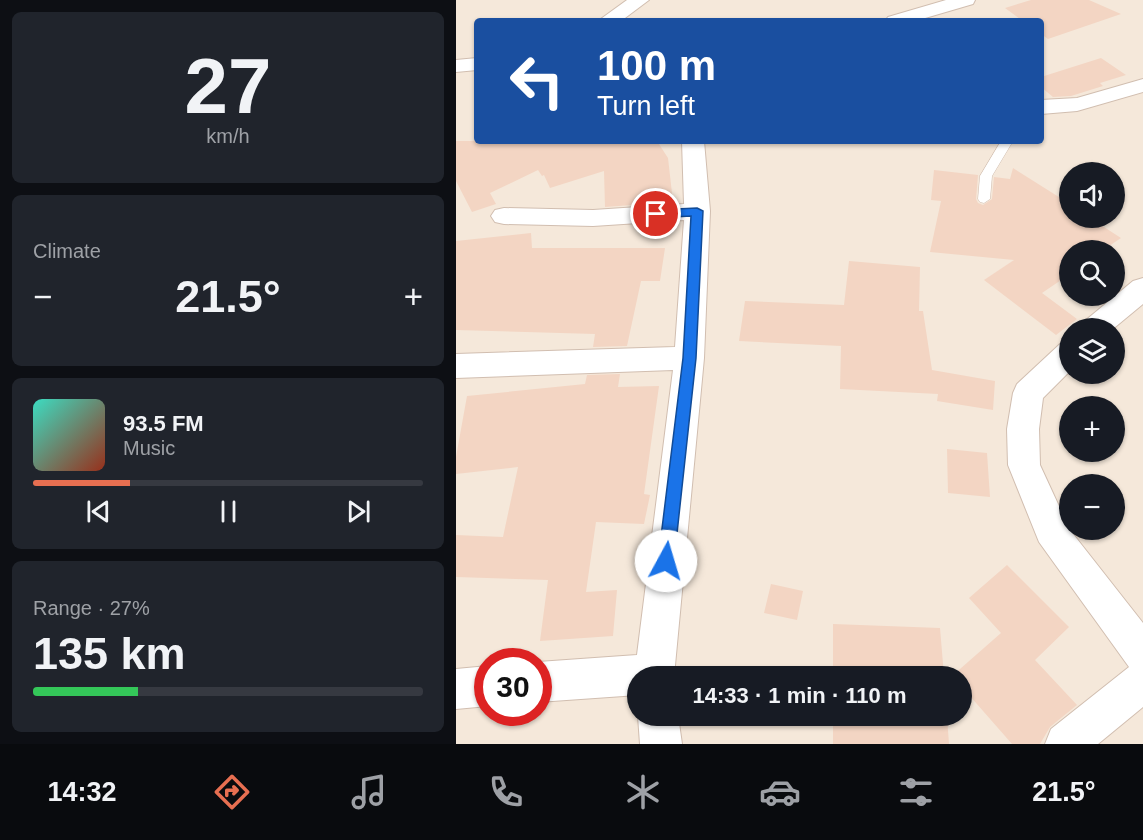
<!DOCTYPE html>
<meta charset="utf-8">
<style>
body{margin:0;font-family:Arial,sans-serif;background:#20242c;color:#f1f3f6;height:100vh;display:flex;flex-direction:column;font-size:22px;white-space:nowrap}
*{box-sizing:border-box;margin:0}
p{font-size:20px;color:#9ea1a6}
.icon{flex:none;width:33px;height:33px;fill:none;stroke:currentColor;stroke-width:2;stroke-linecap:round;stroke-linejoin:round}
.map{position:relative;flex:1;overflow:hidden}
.sheet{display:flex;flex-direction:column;gap:12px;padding:12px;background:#0d0f14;width:456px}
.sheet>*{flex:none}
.hud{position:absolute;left:18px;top:18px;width:570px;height:126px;border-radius:6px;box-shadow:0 2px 4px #0004;background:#1a4fa0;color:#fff;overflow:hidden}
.buttons{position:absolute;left:603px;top:162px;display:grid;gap:12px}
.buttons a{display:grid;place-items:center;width:66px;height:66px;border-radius:50%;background:#171b24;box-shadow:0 2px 4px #0004;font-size:30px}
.speed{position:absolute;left:18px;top:648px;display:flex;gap:12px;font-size:30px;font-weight:700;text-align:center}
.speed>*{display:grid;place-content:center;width:78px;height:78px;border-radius:50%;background:#171b24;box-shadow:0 2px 4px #0004;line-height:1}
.speed .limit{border:9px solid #d22;background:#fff;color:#111}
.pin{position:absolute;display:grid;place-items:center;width:51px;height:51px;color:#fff;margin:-26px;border:3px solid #fff;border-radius:50%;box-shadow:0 2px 6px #0007}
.me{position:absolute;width:66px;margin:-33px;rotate:6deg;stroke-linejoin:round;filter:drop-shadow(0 0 4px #0008)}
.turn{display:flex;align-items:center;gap:21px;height:126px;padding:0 24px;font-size:27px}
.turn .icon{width:78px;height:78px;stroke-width:2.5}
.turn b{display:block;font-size:42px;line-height:51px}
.big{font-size:45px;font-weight:800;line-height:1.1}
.sheet .tile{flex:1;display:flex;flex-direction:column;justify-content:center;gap:9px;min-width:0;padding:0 21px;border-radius:9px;background:#20242c}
.sheet .dial{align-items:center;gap:0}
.dial b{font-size:78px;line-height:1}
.song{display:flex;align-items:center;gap:18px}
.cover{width:72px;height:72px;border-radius:9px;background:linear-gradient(135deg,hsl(170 70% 55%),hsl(10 70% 35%))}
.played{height:6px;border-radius:3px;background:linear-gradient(90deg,#e76f51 25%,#363941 25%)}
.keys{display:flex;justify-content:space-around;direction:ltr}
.heat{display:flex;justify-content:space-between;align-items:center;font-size:33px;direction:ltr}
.charge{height:9px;border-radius:4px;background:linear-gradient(90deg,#34c759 27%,#363941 0)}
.trip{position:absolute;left:171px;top:666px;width:345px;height:60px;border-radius:30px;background:#171b24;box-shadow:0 2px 4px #0004;font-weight:800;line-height:60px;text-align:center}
.tabs{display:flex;height:96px;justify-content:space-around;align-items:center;background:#090b0e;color:#9ea1a6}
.tabs .icon{width:42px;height:42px}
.tabs .on{color:#e76f51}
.tabs b{font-size:27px;color:#f1f3f6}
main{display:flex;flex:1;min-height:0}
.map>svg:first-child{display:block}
.residential{fill:#f5e8da;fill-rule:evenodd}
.building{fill:#f3d5c3}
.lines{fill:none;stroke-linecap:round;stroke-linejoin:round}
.lane-casing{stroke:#d1beb0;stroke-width:1}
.street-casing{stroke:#d1beb0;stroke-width:2}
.lane{fill:#fff;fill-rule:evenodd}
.street{fill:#fff;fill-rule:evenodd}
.route{fill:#1a73e8;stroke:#114b97;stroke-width:1.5}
</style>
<main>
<section class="sheet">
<div class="tile dial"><b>27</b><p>km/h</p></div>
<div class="tile"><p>Climate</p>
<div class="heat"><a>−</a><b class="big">21.5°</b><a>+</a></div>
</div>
<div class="tile">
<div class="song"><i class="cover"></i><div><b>93.5 FM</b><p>Music</p></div></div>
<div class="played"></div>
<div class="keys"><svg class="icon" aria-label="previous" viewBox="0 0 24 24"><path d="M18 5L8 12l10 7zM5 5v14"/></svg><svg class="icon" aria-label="pause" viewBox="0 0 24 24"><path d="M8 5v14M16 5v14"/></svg><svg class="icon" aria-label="next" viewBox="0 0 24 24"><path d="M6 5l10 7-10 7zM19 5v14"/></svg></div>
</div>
<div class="tile"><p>Range · 27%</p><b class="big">135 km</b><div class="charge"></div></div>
</section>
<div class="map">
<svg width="687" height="744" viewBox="0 0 687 744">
<rect width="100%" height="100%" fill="#fdf6ec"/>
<path class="residential" d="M0,0h687v744h-687zM21,21h564v120h-564zM614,172h44v46h-44zM614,250h44v46h-44zM614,328h44v46h-44zM614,406h44v46h-44zM614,484h44v46h-44zM32,662h50v50h-50zM182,676h324v40h-324z"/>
<path class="building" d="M575,0h58l32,14 -73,25 -7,-5v-13h-18l-18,-13z
M645,58l25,17 -26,8 3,3 -32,10 -18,1 -12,-10v-10z
M0,141h201l11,17 5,44 -68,5 -1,-36 -54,17 -6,-13 -2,1 -4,-6 -48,23 6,11 -24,8 -16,-31z
M557,168l57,36v14h20l31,20 -18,12h-33v24l-28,19 35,26 -21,16 -72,-55 30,-20 -84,-8 11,-51 -10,-1 3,-30 44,5 -2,24 2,4 5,2 9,-6 2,-22 16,2z
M75,233l1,15h133l-5,33h-19l-14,65 -34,1 2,-13 -139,-4v-89z
M393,261l71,6 -1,44h4l9,59 63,11 -2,29 -56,-9 1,-7 -98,-5 1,-43 -102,-5 6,-40 99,4z
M164,374l-2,13 41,-1 -15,108 6,1 -6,29 -48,-2 -10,70 31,-2 -4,46 -73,5 8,-61 -92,-3v-42l47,2 15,-70 -62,7v-17l11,-61 118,-12 2,-9z
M491,449l40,4 3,44 -42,-4z
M551,565l62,62 -34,33 42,45 -27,22 -10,17h-28l-50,-57v-11h-10l49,-43 -32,-35z
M315,584l32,7 -6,29 -33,-7z
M377,624l107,4 4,48h-111z
M377,716h114l2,28h-116z"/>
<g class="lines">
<defs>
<path id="lane" d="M545,141h12l-21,35 -2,23 -6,4 -4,-1 -2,-3 2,-23z"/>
<path id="street" d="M171,0h22l-28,21h-23z
M490,0h29l-2,4 -58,17h-30l3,-4z
M21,58v12l-21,2v-12z
M687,79v13l-66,19 -36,3v-14l36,-2z
M226,141h22l6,70 -6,147 -30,318h-36v19l-100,7v-40l99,-7 36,-285 -217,8v-24l219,-7 9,-127 -91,6 -89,-2 -9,-2 -4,-6 4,-6 9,-2 89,2 91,-6z
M687,278v26l-29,24h-32l4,-8 47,-39z
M614,341v30l-27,27 -4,31 1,36 30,65 73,93v84l-45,37h-53l6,-15 78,-62 -90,-125 -31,-77 -1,-36 6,-36 4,-9 43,-40z
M32,666v40l-32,3v-40z
M182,716h40l4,28h-42z"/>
</defs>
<use href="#lane" class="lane-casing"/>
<use href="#street" class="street-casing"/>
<use href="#lane" class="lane"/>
<use href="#street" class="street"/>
</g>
<path class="route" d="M241,208l6,3 -7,147 -22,203 -2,6 -6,2 -5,-2 -3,-6 25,-203 8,-142 -35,2 -6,-4 6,-4z"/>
</svg>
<div class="buttons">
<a><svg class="icon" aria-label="sound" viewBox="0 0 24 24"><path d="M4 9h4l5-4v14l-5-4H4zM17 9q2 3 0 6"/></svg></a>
<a><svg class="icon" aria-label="search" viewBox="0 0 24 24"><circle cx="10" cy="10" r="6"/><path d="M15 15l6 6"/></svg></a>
<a><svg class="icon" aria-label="layers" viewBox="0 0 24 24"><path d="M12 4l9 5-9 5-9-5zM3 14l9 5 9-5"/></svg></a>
<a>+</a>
<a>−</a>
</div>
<div class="speed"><div class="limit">30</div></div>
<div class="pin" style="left:200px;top:214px;background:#d93025"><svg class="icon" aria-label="arrive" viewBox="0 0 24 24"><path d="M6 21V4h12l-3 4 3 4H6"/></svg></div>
<svg class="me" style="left:210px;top:561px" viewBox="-20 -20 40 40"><circle r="19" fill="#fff"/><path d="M0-13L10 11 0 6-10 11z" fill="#1a73e8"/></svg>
<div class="trip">14:33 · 1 min · 110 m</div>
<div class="hud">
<div class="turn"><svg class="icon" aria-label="left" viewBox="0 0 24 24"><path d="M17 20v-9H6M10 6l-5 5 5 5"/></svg><div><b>100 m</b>Turn left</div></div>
</div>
</div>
</main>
<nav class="tabs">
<b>14:32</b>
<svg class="icon on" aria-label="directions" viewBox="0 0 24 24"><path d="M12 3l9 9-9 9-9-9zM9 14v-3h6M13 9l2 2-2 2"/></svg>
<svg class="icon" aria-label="music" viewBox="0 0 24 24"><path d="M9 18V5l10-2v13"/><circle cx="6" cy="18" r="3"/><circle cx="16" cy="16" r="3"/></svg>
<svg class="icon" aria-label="phone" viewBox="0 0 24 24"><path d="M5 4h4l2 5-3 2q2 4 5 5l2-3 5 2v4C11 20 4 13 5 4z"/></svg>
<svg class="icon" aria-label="climate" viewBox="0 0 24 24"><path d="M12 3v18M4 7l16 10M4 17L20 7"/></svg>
<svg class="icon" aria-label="car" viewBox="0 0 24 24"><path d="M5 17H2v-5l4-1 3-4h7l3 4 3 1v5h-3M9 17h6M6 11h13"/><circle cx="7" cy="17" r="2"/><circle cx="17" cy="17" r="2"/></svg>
<svg class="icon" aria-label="filters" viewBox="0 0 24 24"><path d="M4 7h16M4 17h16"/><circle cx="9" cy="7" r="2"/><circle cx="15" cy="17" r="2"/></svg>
<b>21.5°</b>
</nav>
